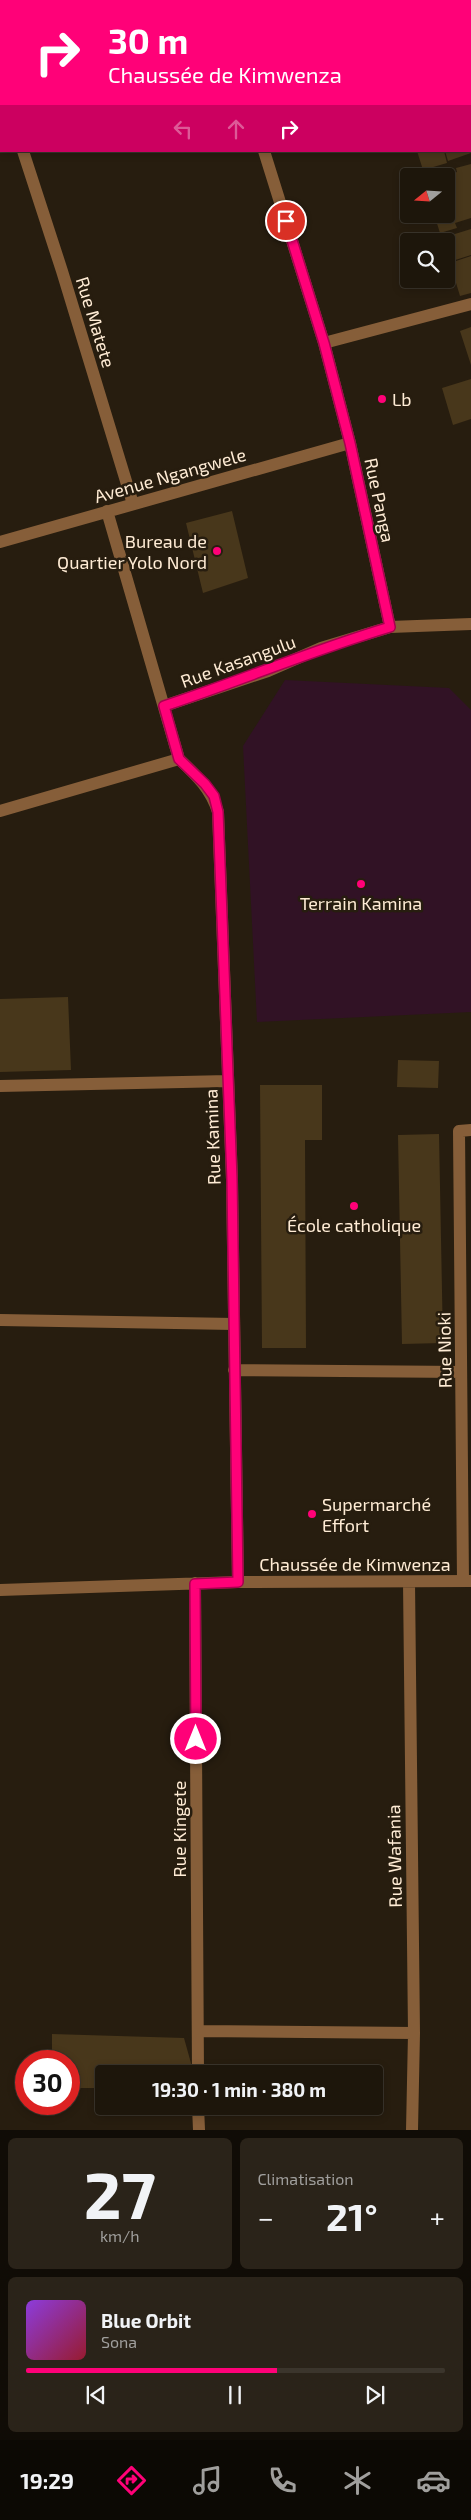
<!DOCTYPE html>
<html lang="fr">
<meta charset="utf-8">
<style>
body{margin:0;font-family:"Exo 2",sans-serif;background:#2a2319;color:#f1f3f6;height:100vh;display:flex;flex-direction:column;font-size:19px;white-space:nowrap}
*{box-sizing:border-box;margin:0}
p{font-size:16px;color:#a09f9d}
.icon{flex:none;width:28px;height:28px;fill:none;stroke:currentColor;stroke-width:2;stroke-linecap:round;stroke-linejoin:round}
.map{position:relative;height:2130px;overflow:hidden}
.panel{display:flex;flex-direction:column;gap:8px;padding:8px;background:#100c06;flex:1}
.panel>*{flex:none}
.top-card{position:absolute;left:0px;top:0px;width:471px;height:152px;box-shadow:0 2px 8px #0003,0 0 0 1px #3b352c;background:#ff0178;color:#fff;overflow:hidden}
.needle{width:32px;rotate:252deg}
.fabs{position:absolute;left:400px;top:168px;display:grid;gap:10px}
.fabs a{display:grid;place-items:center;width:55px;height:55px;border-radius:5px;background:#1d160b;box-shadow:0 2px 8px #0003,0 0 0 1px #3b352c;font-size:25px}
.speed{position:absolute;left:15px;top:2050px;display:flex;gap:10px;font-size:25px;font-weight:700;text-align:center}
.speed>*{display:grid;place-content:center;width:65px;height:65px;border-radius:50%;background:#1d160b;box-shadow:0 2px 8px #0003,0 0 0 1px #3b352c;line-height:1}
.speed .limit{border:8px solid #d22;background:#fff;color:#111}
.pin{position:absolute;display:grid;place-items:center;width:42px;height:42px;color:#fff;margin:-21px;border:2px solid #fff;border-radius:50%;box-shadow:0 1px 5px #0007}
.me{position:absolute;width:55px;margin:-28px;rotate:0deg;stroke-linejoin:round;filter:drop-shadow(0 0 4px #0008)}
.turn{display:flex;align-items:center;gap:18px;height:105px;padding:0 25px;font-size:22px}
.turn .icon{width:65px;height:65px;stroke-width:2.5}
.turn b{display:block;font-size:35px;line-height:42px}
.lanes{display:flex;align-items:center;height:48px;padding:0 25px;background:#0003;justify-content:center;gap:25px;direction:ltr}
.lanes .off{opacity:.35}
.big{font-size:38px;font-weight:700;line-height:1.1}
.panel .widget{flex:1;display:flex;flex-direction:column;justify-content:center;gap:8px;min-width:0;padding:0 18px;border-radius:8px;background:#2a2319}
.panel .dial{align-items:center;gap:0}
.dial b{font-size:65px;line-height:1}
.song{display:flex;align-items:center;gap:15px}
.cover{width:60px;height:60px;border-radius:8px;background:linear-gradient(135deg,hsl(270 70% 55%),hsl(350 70% 35%))}
.played{height:5px;border-radius:2px;background:linear-gradient(90deg,#ff0178 60%,#3b352c 60%)}
.keys{display:flex;justify-content:space-around;direction:ltr}
.heat{display:flex;justify-content:space-between;align-items:center;font-size:28px;direction:ltr}
.panel .tiles{flex:1;display:grid;gap:8px;grid-template-columns:1fr 1fr}
.widget:last-child{grid-column:span 2}
.trip{position:absolute;left:95px;top:2065px;width:288px;height:50px;border-radius:5px;background:#1d160b;box-shadow:0 2px 8px #0003,0 0 0 1px #3b352c;font-weight:700;line-height:50px;text-align:center}
.tabs{display:flex;height:80px;justify-content:space-around;align-items:center;background:#0c0904;color:#a09f9d}
.tabs .icon{width:35px;height:35px}
.tabs .active{color:#ff0178}
.tabs b{font-size:22px;color:#f1f3f6}
.map>svg:first-child{display:block}
.green{fill:#311225}
.building{fill:#48371b}
.lines{fill:none;stroke-linecap:round;stroke-linejoin:round}
.minor{stroke:#865e39;stroke-width:12}
.route-casing{stroke:#a6014e;stroke-width:12}
.route{stroke:#ff0178;stroke-width:9}
.poi-dot{fill:#ff0178;stroke:#271d0f;stroke-width:2}
.labels{text-anchor:middle;dominant-baseline:central;stroke-width:5;stroke-linejoin:round;paint-order:stroke}
.street-label{font-size:18px;fill:#ffecd5;stroke:#271d0f}
.poi-label{font-size:18px;fill:#ffecd5;stroke:#271d0f;text-anchor:start}
</style>
<div class="map">
<svg width="471" height="2130" viewBox="0 0 471 2130">
<rect width="100%" height="100%" fill="#271d0f"/>
<path class="green" d="M330,0h141v33l-1,-32z
M285,680l164,8 22,22v302l-214,10 -14,-276z"/>
<path class="building" d="M417,151h27l3,12 -24,7z
M445,151h26v2l-23,8z
M471,164v54l-16,5 2,5 -17,5 -6,-19h12v-38h-4l15,-4 -1,-4z
M432,169l2,7h-9l-2,-5z
M471,229v26l-22,7 -3,-21h-3l-1,-3z
M471,256v37l-11,3 -10,-33z
M471,327v38l-11,-34z
M471,379v40l-18,6 -11,-37z
M232,511l16,67 -45,15 -17,-70z
M68,997l3,73 -71,2v-73z
M398,1060l41,1 -1,27 -41,-1z
M260,1085h62v55h-17l1,208h-44z
M439,1134l4,209 -41,1 -4,-209z
M52,2034l132,4 10,36h-90v14h-35v-27h-17z"/>
<g class="lines">
<path class="minor" d="M161,0l1,1
M470,51h1
M0,62h1
M0,81l1,4
M23,151l39,120 71,233
M264,151l60,192 26,100 40,184
M324,343l147,-39
M107,511l72,248c18,17 32,30 39,53l14,368 6,402
M0,542l350,-99
M164,706l104,-35 53,-23 69,-21 81,-3
M0,811l179,-52
M0,1086l228,-5
M0,1320l234,4
M234,1370l227,2
M463,1581l-4,-450 12,-1
M409,1582l5,451 -2,97
M195,1583l3,491
M0,1590l238,-8 233,-1
M198,2031l216,2
M198,2106l1,24"/>
</g>
<g class="lines">
<defs>
<path id="route" d="M196,1739l-1,-155 43,-2 -6,-402 -14,-368 -4,-16 -9,-12 -26,-25 -15,-53c76,-25 149,-56 226,-79l-40,-184 -26,-100 -38,-122"/>
</defs>
<use href="#route" class="route-casing"/>
<use href="#route" class="route"/>
</g>
<g class="poi-dot">
<circle cx="382" cy="399" r="5"/>
<circle cx="217" cy="551" r="5"/>
<circle cx="361" cy="884" r="5"/>
<circle cx="354" cy="1206" r="5"/>
<circle cx="312" cy="1514" r="5"/>
</g>
<g class="labels">
<g class="street-label">
<text transform="translate(96 322) rotate(73)">Rue Matete</text>
<text transform="translate(170 475) rotate(-16)">Avenue Ngangwele</text>
<text transform="translate(380 500) rotate(78)">Rue Panga</text>
<text transform="translate(238 661) rotate(-20)">Rue Kasangulu</text>
<text transform="translate(212 1137) rotate(-92)">Rue Kamina</text>
<text transform="translate(444 1350) rotate(-91)">Rue Nioki</text>
<text x="355" y="1564">Chaussée de Kimwenza</text>
<text transform="translate(179 1829) rotate(-90)">Rue Kingete</text>
<text transform="translate(394 1856) rotate(-91)">Rue Wafania</text>
</g>
<g class="poi-label">
<text x="392" y="399">Lb</text>
<text x="207" y="541" text-anchor="end">Bureau de<tspan x="207" dy="21">Quartier Yolo Nord</tspan></text>
<text x="361" y="903" text-anchor="middle">Terrain Kamina</text>
<text x="354" y="1225" text-anchor="middle">École catholique</text>
<text x="322" y="1504">Supermarché<tspan x="322" dy="21">Effort</tspan></text>
</g>
</g>
</svg>
<div class="fabs">
<a><svg class="needle" viewBox="-14 -14 28 28"><path d="M0-13l5 13h-10z" fill="#e53935"/><path d="M0 13l5-13h-10z" fill="#a09f9d"/></svg></a>
<a><svg class="icon" aria-label="search" viewBox="0 0 24 24"><circle cx="10" cy="10" r="6"/><path d="M15 15l6 6"/></svg></a>
</div>
<div class="speed"><div class="limit">30</div></div>
<div class="pin" style="left:286px;top:221px;background:#d93025"><svg class="icon" aria-label="arrive" viewBox="0 0 24 24"><path d="M6 21V4h12l-3 4 3 4H6"/></svg></div>
<svg class="me" style="left:196px;top:1739px" viewBox="-20 -20 40 40"><circle r="17" fill="#ff0178" stroke="#fff" stroke-width="3"/><path d="M0-11L8 9 0 5-8 9z" fill="#fff"/></svg>
<div class="trip">19:30 · 1 min · 380 m</div>
<div class="top-card">
<div class="turn"><svg class="icon" aria-label="right" viewBox="0 0 24 24"><path d="M7 20v-9h11M14 6l5 5-5 5"/></svg><div><b>30 m</b>Chaussée de Kimwenza</div></div>
<div class="lanes"><svg class="icon off" aria-label="left" viewBox="0 0 24 24"><path d="M17 20v-9H6M10 6l-5 5 5 5"/></svg><svg class="icon off" aria-label="ahead" viewBox="0 0 24 24"><path d="M12 20V5M6 11l6-6 6 6"/></svg><svg class="icon" aria-label="right" viewBox="0 0 24 24"><path d="M7 20v-9h11M14 6l5 5-5 5"/></svg></div>
</div>
</div>
<section class="panel">
<div class="tiles">
<div class="widget dial"><b>27</b><p>km/h</p></div>
<div class="widget"><p>Climatisation</p>
<div class="heat"><a>−</a><b class="big">21°</b><a>+</a></div>
</div>
<div class="widget">
<div class="song"><i class="cover"></i><div><b>Blue Orbit</b><p>Sona</p></div></div>
<div class="played"></div>
<div class="keys"><svg class="icon" aria-label="previous" viewBox="0 0 24 24"><path d="M18 5L8 12l10 7zM5 5v14"/></svg><svg class="icon" aria-label="pause" viewBox="0 0 24 24"><path d="M8 5v14M16 5v14"/></svg><svg class="icon" aria-label="next" viewBox="0 0 24 24"><path d="M6 5l10 7-10 7zM19 5v14"/></svg></div>
</div>
</div>
</section>
<nav class="tabs">
<b>19:29</b>
<svg class="icon active" aria-label="directions" viewBox="0 0 24 24"><path d="M12 3l9 9-9 9-9-9zM9 14v-3h6M13 9l2 2-2 2"/></svg>
<svg class="icon" aria-label="music" viewBox="0 0 24 24"><path d="M9 18V5l10-2v13"/><circle cx="6" cy="18" r="3"/><circle cx="16" cy="16" r="3"/></svg>
<svg class="icon" aria-label="phone" viewBox="0 0 24 24"><path d="M5 4h4l2 5-3 2q2 4 5 5l2-3 5 2v4C11 20 4 13 5 4z"/></svg>
<svg class="icon" aria-label="climate" viewBox="0 0 24 24"><path d="M12 3v18M4 7l16 10M4 17L20 7"/></svg>
<svg class="icon" aria-label="car" viewBox="0 0 24 24"><path d="M5 17H2v-5l4-1 3-4h7l3 4 3 1v5h-3M9 17h6M6 11h13"/><circle cx="7" cy="17" r="2"/><circle cx="17" cy="17" r="2"/></svg>
</nav>
